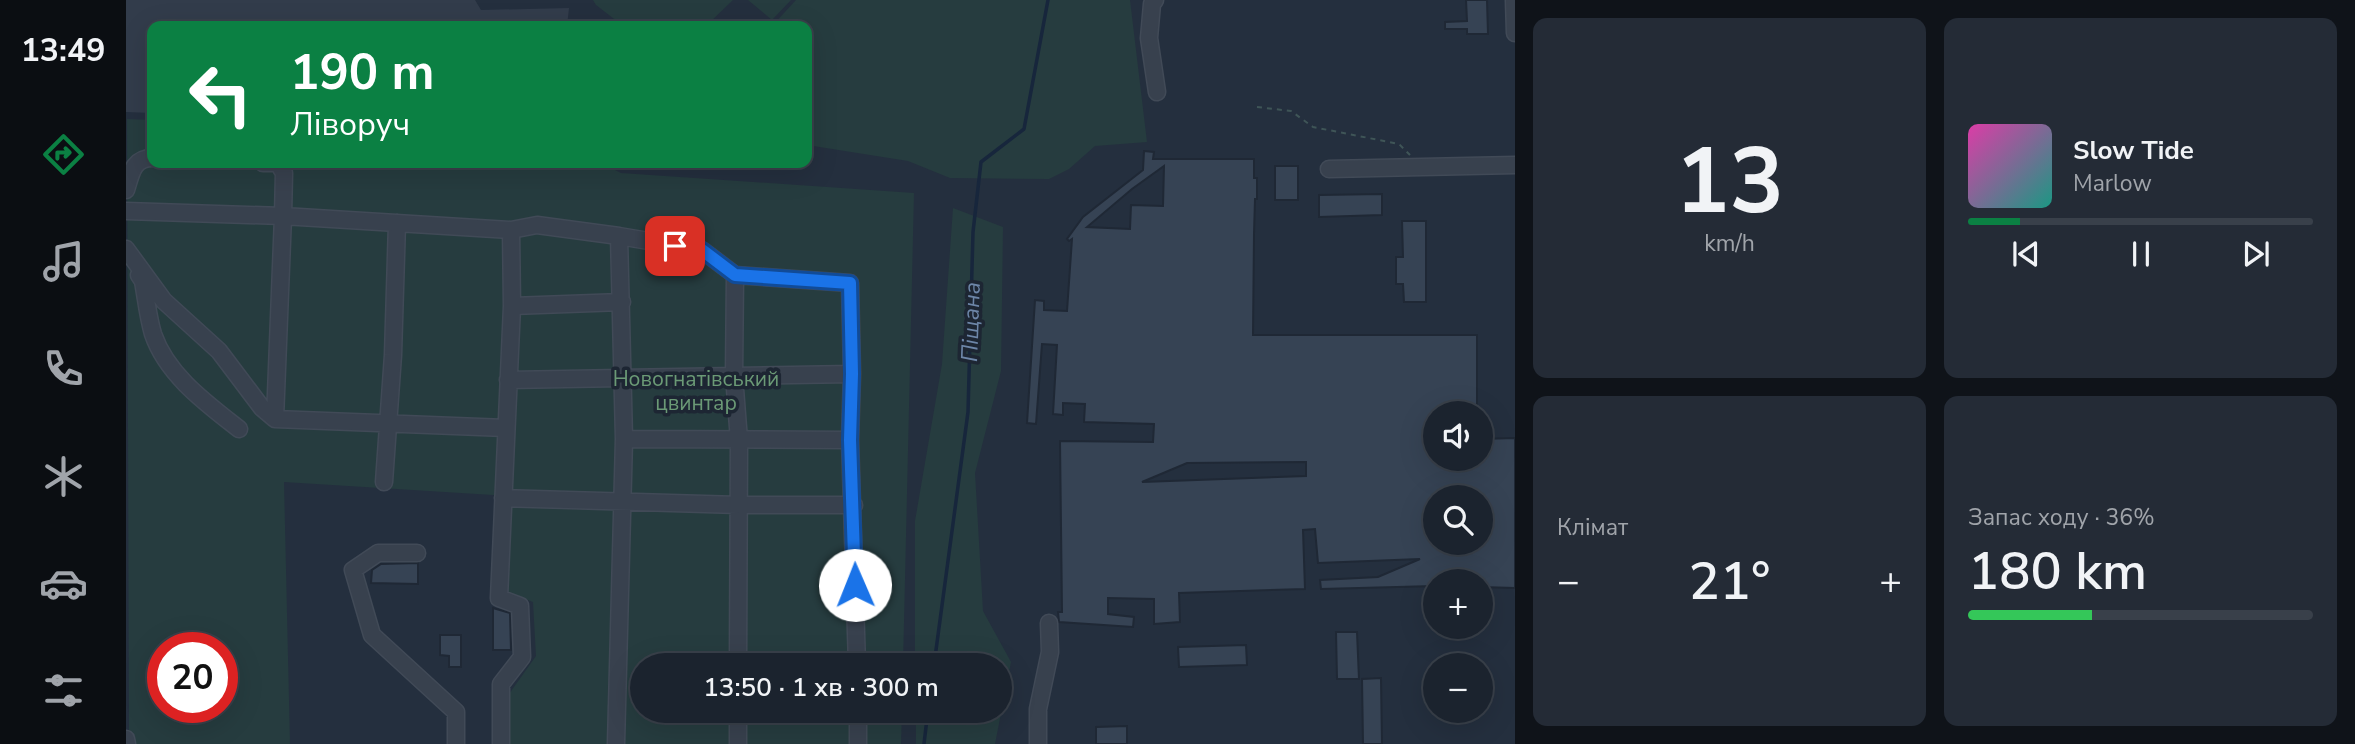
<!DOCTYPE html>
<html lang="uk">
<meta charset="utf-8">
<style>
body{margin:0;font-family:"Nunito Sans",sans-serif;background:#242b36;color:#f1f3f6;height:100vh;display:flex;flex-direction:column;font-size:26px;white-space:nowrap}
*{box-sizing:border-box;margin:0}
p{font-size:23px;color:#a0a4aa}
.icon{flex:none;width:38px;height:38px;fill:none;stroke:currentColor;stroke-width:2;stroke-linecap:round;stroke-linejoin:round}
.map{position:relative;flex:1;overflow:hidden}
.side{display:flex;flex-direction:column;gap:18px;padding:18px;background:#0f1319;width:840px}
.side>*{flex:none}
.top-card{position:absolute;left:21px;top:21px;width:665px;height:147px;border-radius:14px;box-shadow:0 7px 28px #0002,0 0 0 2px #39404a;background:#0b8043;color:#fff;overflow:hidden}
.fabs{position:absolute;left:1297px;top:401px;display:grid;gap:14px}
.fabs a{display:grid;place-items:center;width:70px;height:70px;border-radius:50%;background:#1b232e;box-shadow:0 7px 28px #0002,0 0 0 2px #39404a;font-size:35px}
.speed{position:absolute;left:21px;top:632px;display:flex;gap:14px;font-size:35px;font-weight:700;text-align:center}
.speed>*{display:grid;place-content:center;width:91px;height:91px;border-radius:50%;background:#1b232e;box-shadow:0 7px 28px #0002,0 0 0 2px #39404a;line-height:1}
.speed .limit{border:10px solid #d22;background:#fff;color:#111}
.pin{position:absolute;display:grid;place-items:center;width:60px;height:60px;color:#fff;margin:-30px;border-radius:14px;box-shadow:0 4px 10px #0006}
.me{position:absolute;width:77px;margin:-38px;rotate:359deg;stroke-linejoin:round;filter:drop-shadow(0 0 5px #0008)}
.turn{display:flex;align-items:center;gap:24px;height:147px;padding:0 28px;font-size:32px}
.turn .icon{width:91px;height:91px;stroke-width:2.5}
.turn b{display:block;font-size:49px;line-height:60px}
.big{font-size:52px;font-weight:600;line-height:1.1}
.side .widget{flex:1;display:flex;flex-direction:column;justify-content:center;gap:10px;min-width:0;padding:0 24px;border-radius:14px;background:#242b36}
.side .dial{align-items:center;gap:0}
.dial b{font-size:91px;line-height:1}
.song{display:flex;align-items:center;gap:21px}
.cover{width:84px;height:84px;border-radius:10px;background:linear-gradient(135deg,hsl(320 70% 55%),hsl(170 70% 35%))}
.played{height:7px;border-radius:4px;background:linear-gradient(90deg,#0b8043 15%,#39404a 15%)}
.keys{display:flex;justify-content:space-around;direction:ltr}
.heat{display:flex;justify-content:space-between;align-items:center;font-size:38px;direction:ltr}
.charge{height:10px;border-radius:5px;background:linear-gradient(90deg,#34c759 36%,#39404a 0)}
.side .tiles{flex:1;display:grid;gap:18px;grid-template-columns:repeat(2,1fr)}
.trip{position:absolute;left:504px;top:653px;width:382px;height:70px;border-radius:35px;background:#1b232e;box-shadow:0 7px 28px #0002,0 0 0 2px #39404a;font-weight:600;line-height:70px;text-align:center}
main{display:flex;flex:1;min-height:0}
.tab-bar{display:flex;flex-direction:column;width:126px;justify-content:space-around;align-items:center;background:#0b0e12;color:#a0a4aa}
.tab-bar .icon{width:49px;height:49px}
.tab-bar .on{color:#0b8043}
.tab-bar b{font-size:32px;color:#f1f3f6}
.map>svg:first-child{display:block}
.airport{fill:#323c4b}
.green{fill:#263c3f;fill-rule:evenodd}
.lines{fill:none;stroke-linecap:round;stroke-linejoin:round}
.stream{stroke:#17263c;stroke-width:3.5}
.building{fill:#364354;stroke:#1f2835;stroke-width:2;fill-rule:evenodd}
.minor-casing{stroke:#414a57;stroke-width:19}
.path{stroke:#3f5557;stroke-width:2;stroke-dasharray:5 5;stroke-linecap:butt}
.minor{stroke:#38414e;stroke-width:16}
.route-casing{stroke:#114b97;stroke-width:18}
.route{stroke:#1a73e8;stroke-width:12}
.labels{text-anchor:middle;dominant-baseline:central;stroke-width:7;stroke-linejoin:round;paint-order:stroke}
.park-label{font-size:21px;fill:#6b9a76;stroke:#1d2633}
.water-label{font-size:23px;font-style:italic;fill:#6d86a8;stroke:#1d2633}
</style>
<main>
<nav class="tab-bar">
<b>13:49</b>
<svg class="icon on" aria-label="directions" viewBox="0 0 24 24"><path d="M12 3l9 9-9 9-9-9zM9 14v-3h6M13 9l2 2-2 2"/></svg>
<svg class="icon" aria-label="music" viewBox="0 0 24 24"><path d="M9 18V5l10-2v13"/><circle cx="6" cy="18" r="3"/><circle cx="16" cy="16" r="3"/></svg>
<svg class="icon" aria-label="phone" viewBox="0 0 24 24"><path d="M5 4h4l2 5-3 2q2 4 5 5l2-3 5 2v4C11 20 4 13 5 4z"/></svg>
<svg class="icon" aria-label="climate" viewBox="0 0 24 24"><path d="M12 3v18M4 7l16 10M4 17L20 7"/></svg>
<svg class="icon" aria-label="car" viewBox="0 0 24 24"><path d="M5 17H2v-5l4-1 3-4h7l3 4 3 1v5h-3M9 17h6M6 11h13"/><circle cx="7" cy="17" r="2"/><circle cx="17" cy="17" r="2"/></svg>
<svg class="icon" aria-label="filters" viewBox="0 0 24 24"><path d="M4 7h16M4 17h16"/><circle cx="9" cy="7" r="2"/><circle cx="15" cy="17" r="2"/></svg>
</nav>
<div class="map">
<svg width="1389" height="744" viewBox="0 0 1389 744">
<rect width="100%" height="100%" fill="#242f3e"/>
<path class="airport" d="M0,0h349l6,10 88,-2 -2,18h-415v87l-26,-1z"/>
<path class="green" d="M467,0h140l-27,26h-88v-4l-22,-17z
M622,0h43l-19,20z
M670,0h334l17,142 -52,4 -26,23 -20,10 -99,-1 -42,-17 -101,-16v-119h-35z
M1,119l25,1v43h449l20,10 293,20 -11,472h-261v45l260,1 -1,33h-392v-50l27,-38 -3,-54 -28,-11 4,-95 -225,-14 6,262h-159l-2,-11zM37,648h59v59h-59z
M827,208l50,19 -2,144 -26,102 8,138 28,51 -16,82h-79v-33l83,-1v-45h-84v-144l27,-157z"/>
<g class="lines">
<path class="stream" d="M808,665l34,-253 5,-180 8,-70 43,-33 24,-129
M798,744l4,-34"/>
</g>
<path class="building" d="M1340,0h21l1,34h-21v-5h-22v-7l22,-1z
M1018,151l10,1 -1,7h101v19h3v21h-2l-1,35 -1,101h224v78h-42v45h45v-19l35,-1v150l-35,-1v-6h-45v5l-114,3 -1,-9 58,-3 42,-18 -102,4 -3,-34 -12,1 2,59 -126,4 1,29 -26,2v-25l-46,-1v16l26,3 -1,10 -74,-5 -1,-10h4l-2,-171 93,1 1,-18 -70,-2 1,-18 -22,-1v12l-10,-1 4,-69 -15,-1 -6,80 -9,-1 8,-123 9,1v9l23,1 5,-72 -3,2 -2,-2 16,-22 60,-47zM1038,166l-1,40 -32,-1 -1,24 -43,-2 45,-38zM1180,462v14l-164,6 45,-19zM1319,494l35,1v47h-45v-45h10z
M1149,166h23v34h-23z
M1256,194v21l-63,2v-22z
M1276,221h24v81h-22l-1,-18h-7v-27h7z
M292,563v21l-47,-1 1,-13 9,-6z
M367,608l17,5 1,37h-18z
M1210,632h21l2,47h-22z
M314,635h21v32h-12v-11l-9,-1z
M1120,645l1,20 -68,2 -1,-20z
M1255,678l1,66h-19l-1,-65z
M1001,726v18h-31v-17z"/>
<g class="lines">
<defs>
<path id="minor" d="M1029,0l-3,4 -3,34 8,54
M1388,0l1,33
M137,163h15l6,10 -1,43 228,14 1,76 -13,292 21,8 2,51 -21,27v60
M1203,169l186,-4
M0,190c5,-16 7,-32 26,-32
M0,211l157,5 -8,203
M385,230l26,-5 82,11 5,203 -8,305
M493,236l83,14 33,25 115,8 2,91 -2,66 7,225
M0,249l38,52 55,50 43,57 13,11 231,9
M13,275l4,6c3,17 5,36 10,53 14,41 53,69 86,95
M609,275l-1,101 5,64 -1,225
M386,306l110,-4
M382,380l344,-6
M498,439l226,1
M258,482l9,-127 4,-132
M377,498l236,7h115
M291,553h-39l-25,17 19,65 84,77v32
M732,710v34
M0,739l1,5
M612,744v-34
M912,744v-35l12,-57 -1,-29"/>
</defs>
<use href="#minor" class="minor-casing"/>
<path class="path" d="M1131,107l34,4 22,16 86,17 11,11"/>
<use href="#minor" class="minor"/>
</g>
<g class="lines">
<defs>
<path id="route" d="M549,246l27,4 33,25 115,8 2,91 -2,66 5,145"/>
</defs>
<use href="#route" class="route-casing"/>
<use href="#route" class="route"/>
</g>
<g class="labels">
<g class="park-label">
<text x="570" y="379">Новогнатівський<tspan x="570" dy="24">цвинтар</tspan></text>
</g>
<g class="water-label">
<text transform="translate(845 322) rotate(-88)">Піщана</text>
</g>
</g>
</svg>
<div class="fabs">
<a><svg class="icon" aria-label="sound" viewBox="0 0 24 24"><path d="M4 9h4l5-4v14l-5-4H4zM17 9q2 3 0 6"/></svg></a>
<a><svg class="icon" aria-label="search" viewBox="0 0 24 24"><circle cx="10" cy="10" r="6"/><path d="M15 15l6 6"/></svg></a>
<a>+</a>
<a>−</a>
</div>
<div class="speed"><div class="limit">20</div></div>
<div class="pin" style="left:549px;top:246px;background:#d93025"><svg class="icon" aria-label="arrive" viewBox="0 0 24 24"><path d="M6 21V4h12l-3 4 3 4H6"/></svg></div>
<svg class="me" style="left:729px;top:585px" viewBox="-20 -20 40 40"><circle r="19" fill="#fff"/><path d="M0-13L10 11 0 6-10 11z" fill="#1a73e8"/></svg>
<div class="trip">13:50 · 1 хв · 300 m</div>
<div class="top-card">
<div class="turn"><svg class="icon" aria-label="left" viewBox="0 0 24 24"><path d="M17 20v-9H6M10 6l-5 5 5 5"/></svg><div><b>190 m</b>Ліворуч</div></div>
</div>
</div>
<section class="side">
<div class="tiles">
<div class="widget dial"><b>13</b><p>km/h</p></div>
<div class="widget">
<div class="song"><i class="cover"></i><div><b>Slow Tide</b><p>Marlow</p></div></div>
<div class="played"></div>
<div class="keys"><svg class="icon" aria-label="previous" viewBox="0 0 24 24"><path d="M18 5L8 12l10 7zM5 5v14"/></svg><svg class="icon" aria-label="pause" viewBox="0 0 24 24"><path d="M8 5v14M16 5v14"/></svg><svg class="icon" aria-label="next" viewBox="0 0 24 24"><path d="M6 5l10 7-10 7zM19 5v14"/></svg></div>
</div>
<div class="widget"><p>Клімат</p>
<div class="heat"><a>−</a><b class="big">21°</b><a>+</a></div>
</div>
<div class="widget"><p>Запас ходу · 36%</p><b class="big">180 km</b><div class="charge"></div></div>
</div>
</section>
</main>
